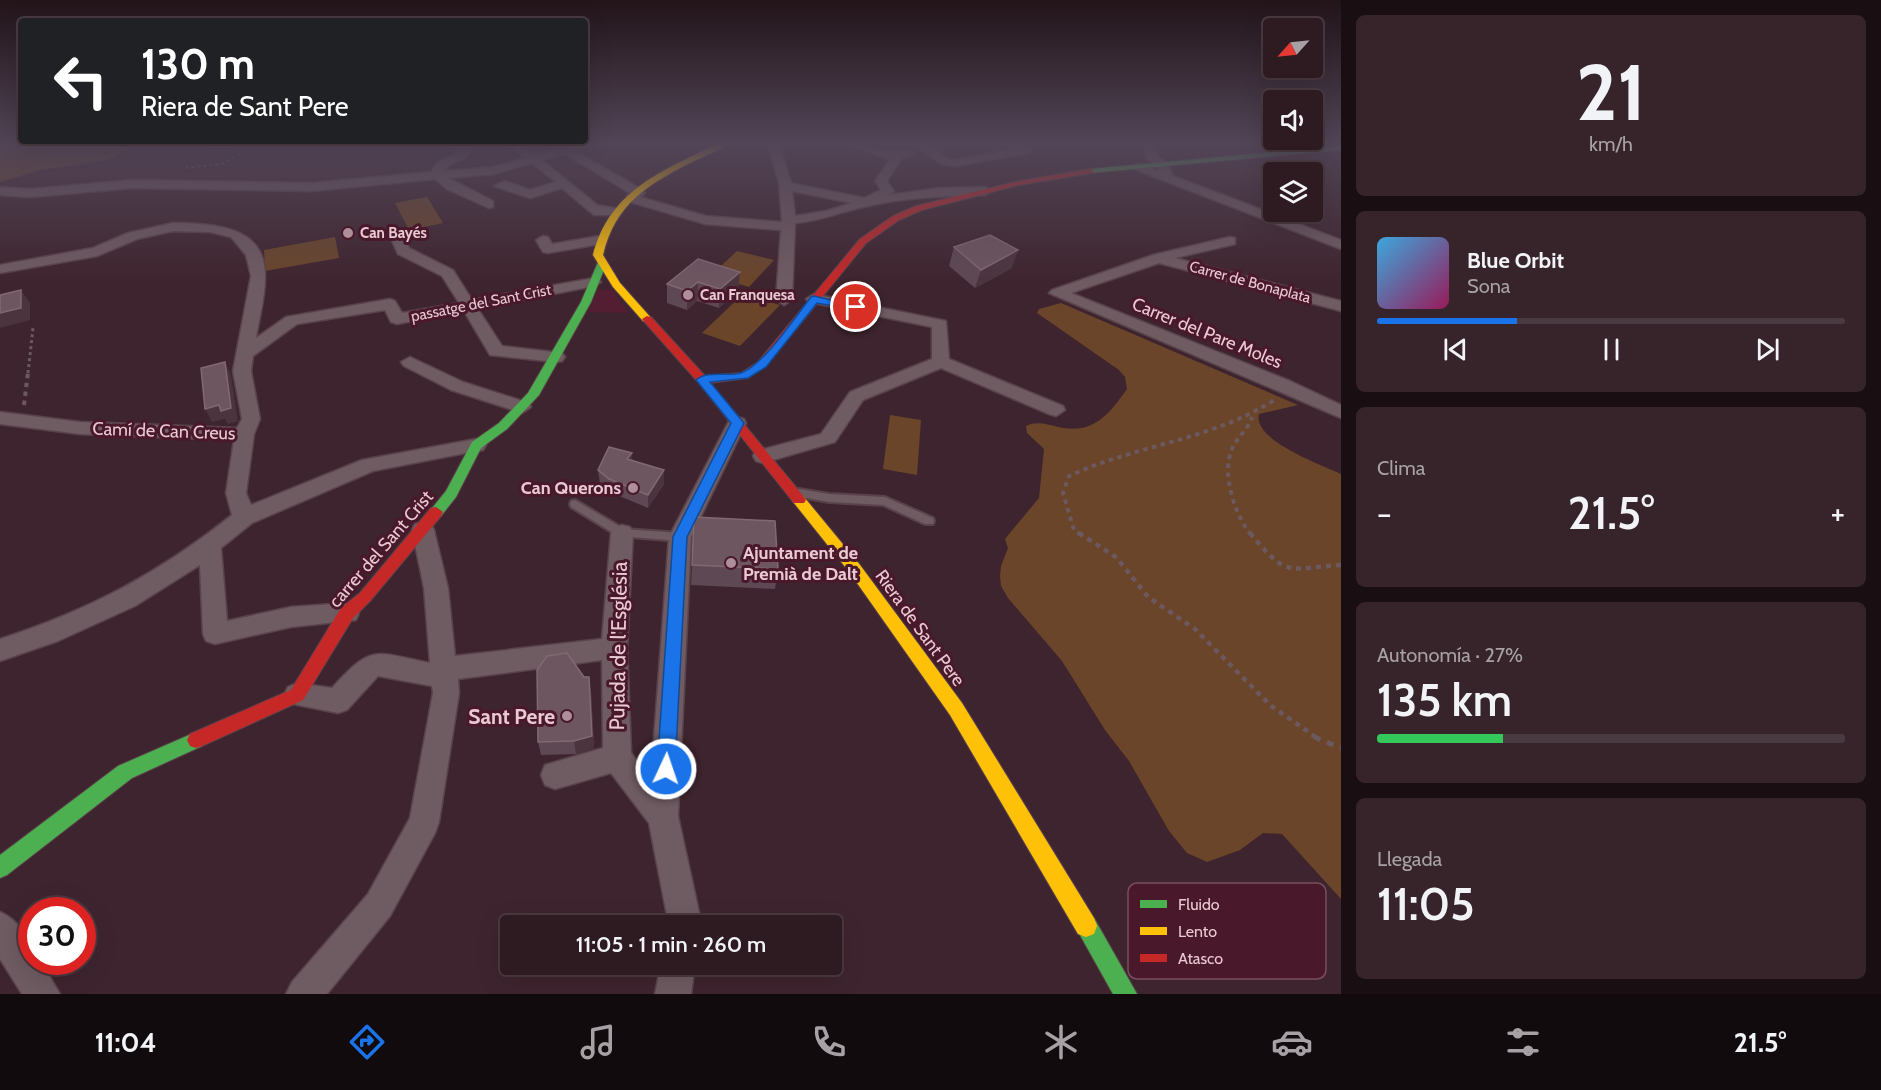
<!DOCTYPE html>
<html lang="es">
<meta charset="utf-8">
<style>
body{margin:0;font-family:Cabin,sans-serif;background:#36242a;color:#f1f3f6;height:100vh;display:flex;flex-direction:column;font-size:22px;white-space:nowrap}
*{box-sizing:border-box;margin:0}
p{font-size:20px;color:#a7a1a5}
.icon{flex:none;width:33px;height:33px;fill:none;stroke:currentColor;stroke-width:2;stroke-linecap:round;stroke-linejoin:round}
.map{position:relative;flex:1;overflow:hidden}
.side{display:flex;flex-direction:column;gap:15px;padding:15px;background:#190f13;width:540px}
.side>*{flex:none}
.banner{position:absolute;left:18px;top:18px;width:570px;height:126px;border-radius:6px;box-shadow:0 6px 24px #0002,0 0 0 2px #493940;background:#202124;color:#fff;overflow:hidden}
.needle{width:39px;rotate:243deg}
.tools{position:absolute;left:1263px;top:18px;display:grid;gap:12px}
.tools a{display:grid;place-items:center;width:60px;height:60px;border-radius:6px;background:#2e1b22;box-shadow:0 6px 24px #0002,0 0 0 2px #493940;font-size:30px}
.speed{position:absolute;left:18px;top:897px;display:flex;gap:12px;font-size:30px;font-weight:700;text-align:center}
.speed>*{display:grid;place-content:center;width:78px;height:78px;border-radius:50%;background:#2e1b22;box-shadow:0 6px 24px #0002,0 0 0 2px #493940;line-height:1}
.speed .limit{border:9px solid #d22;background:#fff;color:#111}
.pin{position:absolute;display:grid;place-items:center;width:51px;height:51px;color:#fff;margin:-26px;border:3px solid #fff;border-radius:50%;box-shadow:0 2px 6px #0007}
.me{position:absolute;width:66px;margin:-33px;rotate:3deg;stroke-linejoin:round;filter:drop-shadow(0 0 4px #0008)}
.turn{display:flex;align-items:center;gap:21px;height:126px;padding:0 24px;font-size:27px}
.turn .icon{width:78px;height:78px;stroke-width:2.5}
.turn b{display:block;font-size:42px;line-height:51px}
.big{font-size:45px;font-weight:600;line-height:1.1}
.side .widget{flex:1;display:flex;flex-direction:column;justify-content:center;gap:9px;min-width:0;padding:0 21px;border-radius:9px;background:#36242a}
.side .dial{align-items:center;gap:0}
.dial b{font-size:78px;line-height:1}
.song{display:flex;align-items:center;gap:18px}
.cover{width:72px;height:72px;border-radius:9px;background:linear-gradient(135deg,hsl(200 70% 55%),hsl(330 70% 35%))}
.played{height:6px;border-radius:3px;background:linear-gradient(90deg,#1a73e8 30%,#493940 30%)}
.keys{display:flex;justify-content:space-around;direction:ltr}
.heat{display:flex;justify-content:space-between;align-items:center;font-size:33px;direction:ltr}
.charge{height:9px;border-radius:4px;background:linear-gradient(90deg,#34c759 27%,#493940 0)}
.trip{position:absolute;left:500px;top:915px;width:342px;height:60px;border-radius:6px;background:#2e1b22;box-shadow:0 6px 24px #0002,0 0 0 2px #493940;font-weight:600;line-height:60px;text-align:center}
.menu{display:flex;height:96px;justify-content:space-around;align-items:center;background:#120b0e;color:#a7a1a5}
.menu .icon{width:42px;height:42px}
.menu .active{color:#1a73e8}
.menu b{font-size:27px;color:#f1f3f6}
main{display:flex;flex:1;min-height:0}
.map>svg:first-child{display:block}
.built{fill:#531e32}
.green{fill:#6a452a}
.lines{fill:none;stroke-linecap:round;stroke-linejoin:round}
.lane-casing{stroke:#5a424b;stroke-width:4}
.street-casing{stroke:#5a424b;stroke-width:3}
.fast-casing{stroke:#5a424b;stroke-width:2}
.slow-casing{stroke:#5a424b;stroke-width:2}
.jam-casing{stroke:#5a424b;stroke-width:2}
.path-far4{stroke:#6c595f;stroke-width:2;stroke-dasharray:3 3;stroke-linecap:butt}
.path-far3{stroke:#6c595f;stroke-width:3;stroke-dasharray:3 3;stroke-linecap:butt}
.path-far2{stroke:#6c595f;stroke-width:4;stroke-dasharray:4.5 4.5;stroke-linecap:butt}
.path-far1{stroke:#6c595f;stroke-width:4.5;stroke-dasharray:5 5;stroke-linecap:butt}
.path{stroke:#6c595f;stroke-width:5;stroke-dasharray:7 7;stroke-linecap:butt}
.lane{fill:#6f5b62;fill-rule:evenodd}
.street{fill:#6f5b62;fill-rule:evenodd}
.fast{fill:#4caf50;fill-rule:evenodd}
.slow{fill:#ffc107;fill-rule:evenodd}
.jam{fill:#c62828;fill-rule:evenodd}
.wall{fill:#5e4853}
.shaded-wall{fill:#4b343e}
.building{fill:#6e5660;stroke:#816872;stroke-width:1.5}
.route{fill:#1a73e8;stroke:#114b97;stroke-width:1.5}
.poi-dot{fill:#ae8f99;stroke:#49192b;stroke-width:2}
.labels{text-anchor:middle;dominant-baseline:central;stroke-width:6;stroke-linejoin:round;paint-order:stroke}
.far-poi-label{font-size:15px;font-weight:bold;fill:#eac9d2;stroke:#49192b;text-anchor:start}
.far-street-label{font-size:15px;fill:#eac9d2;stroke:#49192b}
.street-label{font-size:18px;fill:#eac9d2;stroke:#49192b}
.poi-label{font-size:18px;font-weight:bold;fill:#eac9d2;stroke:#49192b;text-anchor:end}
.near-street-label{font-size:21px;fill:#eac9d2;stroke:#49192b}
.near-poi-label{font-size:21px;font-weight:bold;fill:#eac9d2;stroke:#49192b;text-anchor:end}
.key{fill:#49192b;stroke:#794e5d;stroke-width:1.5}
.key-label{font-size:16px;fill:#eac9d2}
</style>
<main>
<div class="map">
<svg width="1341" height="994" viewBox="0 0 1341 994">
<rect width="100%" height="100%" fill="#3e242e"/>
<path class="built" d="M598,290h14l17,23 -41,-1z"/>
<path class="green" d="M0,143h128l2,6 -22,11 -67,10 -41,12z
M427,197l16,26 -34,7 -14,-27z
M335,237l4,21 -74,13 -1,-21z
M737,251l37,9 -25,27 -39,-11z
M743,294l37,11 -40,41 -38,-13z
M1061,303l237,102 -39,9c-7,26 63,51 82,60v425l-59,-65 -19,-1 -23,17 -33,12 -20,-9 -18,-22 -40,-70 -24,-31 -43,-69 -54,-63 -7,-12 -1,-10 1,-10 7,-18 -3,-9 34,-41 5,-49 -17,-16 -1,-7c11,-5 20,-2 32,1 36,8 51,-13 69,-38l-2,-12 -6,-7 -82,-57 2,-4z
M890,415l31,5 -4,55 -34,-6z"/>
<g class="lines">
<defs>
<path id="lane" d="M799,489l30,5 56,3 48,21 1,3 -1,3h-8l-42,-19 -54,-3 -34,-6 -1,-3z
M575,500l49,29 56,4 4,1 2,3 -2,3 -4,1 -62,-5 -47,-29 -1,-3 1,-3z"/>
<path id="street" d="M454,143h12l6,6c-5,13 -22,11 -28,22l49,-4 32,-9 -18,-15h12l16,12 45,-12h18l-23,8 68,39 2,3 -5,4 66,19 76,6 -3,-39 -11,-40h11l12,40 73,15 17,-8 -6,-9 15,-22 -47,-16c17,0 31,8 48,9 9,1 16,-4 24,2l-13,4 -15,23 7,10 -5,4 50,-7 46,-1 6,4 -6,4c-39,1 -79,2 -117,11 -25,5 -47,15 -73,17l-3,77 -8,5 -8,-5 5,-70 -76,-6 -78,-23v-6h6l-68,-41 -23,6 55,45 23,4v6h-26l-32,-27 -32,10 -36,-12 11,-5 25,9 26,-8 -24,-19 -38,11 -46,4 45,23v6l-4,1 -42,-19 -12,-10 -123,12 -179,-3 -103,9 -30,-2v-8l30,2 103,-9 179,3 119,-11 7,-10 21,-10zM792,191l60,12 -26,8 -31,5z
M1008,143h14l11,7 -6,3 -72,13 -14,-2 -23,-17 10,-2 20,14 7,1 61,-11z
M1143,143h11l4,14 8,5 7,14 168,64v9l-207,-80 -2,-2 6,-4 21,8 -2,-5 -10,-7z
M173,223c38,1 94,1 92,55 0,20 -6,41 -9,60l30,-21 104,-18 5,2 7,12 57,-10 -17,-27 -44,-22 -9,-20 7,-4 5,1 8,17 44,22 19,30 122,-22 7,4 -7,4 -116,23 24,37 60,7 3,4 -3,4 -6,1 -66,-7 -26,-44 -67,13 -6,-2 -6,-12 -88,14 -44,32 -2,15 9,48 -6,15 -8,59 5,12 111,-45 114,-21 7,1 3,5 -3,5 -7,1 -103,20 -121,52 -31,25 6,73 64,-14 56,-4 9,3 3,7 -3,7 -65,7 -76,17 -9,-3 -3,-7 -3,-69 -65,41 -77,35 -58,20v-22c90,-29 159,-66 232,-124l-6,-22 8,-53 -154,-6 -80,-10v-12l80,10 157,6 5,-9 -9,-48 18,-95 -5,-21 -15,-18 -21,-5 -37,-1 -36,8 -40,17 -97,17v-8l93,-17 35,-15z
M543,236l5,1 4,7 48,-8 7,4 -7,4 -52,9 -5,-1 -7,-12z
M1230,237l5,1v6l-60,14 166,43v10l-182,-48 -88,30 219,88 51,24v13l-292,-125 3,-3 101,-35z
M814,294l132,27 3,38 114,47 2,4 -9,6 -7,-2 -108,-46 -78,32 -28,42 -72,21 -7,-2 -3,-5 3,-5 65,-17 29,-42 82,-33v-32l-123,-25 -3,-3z
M410,357l53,25 66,21 2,4 -9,6 -71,-23 -47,-24 -3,-4z
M737,417l7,2 2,4 -55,114 -13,279 24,110h-33l-20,-103 -38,-50 -56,16 -10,-4 -4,-10 4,-10 58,-17 -1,-88 -144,19 1,14 -20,129 -4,11 -45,83 -63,78h-41l6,-12 76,-88 42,-76 23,-125 -1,-7 -54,-10 -31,34 -9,3 -50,-10 -4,-8 4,-8 9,-4 35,5c41,-45 42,-36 98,-25l-6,-75 -12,-58 3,-6 8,-2 8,2 3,6 14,58 7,68 147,-17 9,-106 3,-6 8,-2 8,2 3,6 -6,115 4,105 20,25 18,-241 59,-114 2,-4z
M0,912c19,8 32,29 32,50h9l19,32h-38l-22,-35z
M661,964h34l-4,30h-36z"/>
<path id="fast" d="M1341,146v4l-251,23 -4,-2 4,-2z
M599,260l8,2 -16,40 -52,93 -32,34 -26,19 -25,49 -15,19h-10l-2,-4 17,-21 26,-49 27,-19 29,-30 53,-91z
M196,732l6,2 3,6 -3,6 -70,32 -125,97 -7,3v-23l118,-89z
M1086,915l8,3 43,76h-24l-38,-68 3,-8z"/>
<path id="slow" d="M720,143h9c-10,8 -25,13 -37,19 -44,22 -77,42 -89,93l17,28 32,36 -5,3 -4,-1 -30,-34 -20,-32c17,-66 71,-85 127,-112z
M799,495l5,2 56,68 102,138 132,215 3,8 -3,8 -8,3 -8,-3 -128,-219 -100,-142 -56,-70 -2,-3z"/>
<path id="jam" d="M1090,169h3v4l-74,12 -97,25 -23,10 -33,23 -100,123 -18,12 -38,5 94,114 2,3 -2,3h-10l-96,-121 -56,-63 5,-3 4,1 54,59 36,-3 17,-11 102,-123 33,-23 23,-10 103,-25z
M436,507l7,5 -2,4 -71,85 -17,17 -50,82 -101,46 -6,2 -6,-2 -3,-6 3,-6 101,-44 50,-82 19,-15 71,-85z"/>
</defs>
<use href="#lane" class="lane-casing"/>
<use href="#street" class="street-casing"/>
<use href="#fast" class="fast-casing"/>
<use href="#slow" class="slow-casing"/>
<use href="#jam" class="jam-casing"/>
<path class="path-far4" d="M181,152l54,-1 5,3 -19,10 -36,4"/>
<path class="path-far3" d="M28,373l5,-45"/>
<path class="path-far2" d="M24,405l4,-33
M1081,535l-7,-5 -11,-37 6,-17c67,-31 143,-36 205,-76
M1251,535c-16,-20 -30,-61 -19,-86 5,-12 16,-19 20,-32"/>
<path class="path-far1" d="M1079,533l38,25 31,39 47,32 75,76 47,33
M1250,533c39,47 37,35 91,32"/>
<path class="path" d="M1314,737l27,11"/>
<use href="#lane" class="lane"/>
<use href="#street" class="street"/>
<use href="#fast" class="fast"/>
<use href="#slow" class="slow"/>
<use href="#jam" class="jam"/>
</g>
<path class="wall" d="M954,247l58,21 -37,20 -26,-22z
M740,272l-2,19 -19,17 -22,-7 -10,9 -20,-7v-19z
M632,453v8l32,9v14l-16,24 -38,-16 -10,-8 -2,-14z
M692,565l86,4 -3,20 -84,-4z
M591,691l3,57 -18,6 -35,1 -3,-13z"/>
<path class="shaded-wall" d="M1018,250l-6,18 -37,20 6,-18z
M740,272l-2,19 -19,17 1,-19z
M698,282l-1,19 -10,9v-19z
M21,290l9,13v17l-30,8v-15z
M225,362l6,13 7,46 -10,3 -3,-5 -13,3 -7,-13z
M632,453l1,13 -6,-7z
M664,470v14l-16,24v-13z
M589,677l2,14 3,57 -18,6 -2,-13z"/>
<path class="building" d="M990,235l28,15 -37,20 -27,-23z
M698,259l42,13 -20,17 -22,-7 -11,9 -20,-7z
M21,290v18l-21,5v-18z
M225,362l6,46 -10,3 -2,-6 -14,4 -4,-41z
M609,447l23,6 -5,6 37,11 -16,25 -39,-16 -11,-9z
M694,517l81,4 3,48 -86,-4z
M567,653l17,24h5l3,59 -18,5 -36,1 -1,-72 10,-14z"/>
<linearGradient id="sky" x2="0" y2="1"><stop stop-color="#221419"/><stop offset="0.51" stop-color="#524557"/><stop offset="1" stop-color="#524557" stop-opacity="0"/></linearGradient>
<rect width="1341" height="282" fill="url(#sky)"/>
<path class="route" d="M814,296l47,11 -5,3 -39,-7 -51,64 -18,11 -38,4 34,41 -57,114 -12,232 -2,7 -7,2 -6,-2 -3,-7 16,-232 58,-114 -35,-43c11,-10 32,-3 45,-7 23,-8 54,-56 70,-76z"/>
<g class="poi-dot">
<circle cx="348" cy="233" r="6"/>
<circle cx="688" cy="295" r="6"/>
<circle cx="633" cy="488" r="6"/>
<circle cx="731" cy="563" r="6"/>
<circle cx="567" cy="716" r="6"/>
</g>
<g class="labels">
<g class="far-poi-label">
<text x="360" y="233">Can Bayés</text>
<text x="700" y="295">Can Franquesa</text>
</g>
<g class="far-street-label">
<text transform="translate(1250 282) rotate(15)">Carrer de Bonaplata</text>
<text transform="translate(481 303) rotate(-11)">passatge del Sant Crist</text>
</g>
<g class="street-label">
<text transform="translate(1207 333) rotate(22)">Carrer del Pare Moles</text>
<text transform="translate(164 431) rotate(2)">Camí de Can Creus</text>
<text transform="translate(381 549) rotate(-49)">carrer del Sant Crist</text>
<text transform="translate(920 628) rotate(54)">Riera de Sant Pere</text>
</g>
<g class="poi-label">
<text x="621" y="488">Can Querons</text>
<text x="743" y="553" text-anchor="start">Ajuntament de<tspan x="743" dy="21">Premià de Dalt</tspan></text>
</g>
<g class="near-street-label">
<text transform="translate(618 646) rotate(-89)">Pujada de l'Església</text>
</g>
<g class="near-poi-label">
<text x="555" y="716">Sant Pere</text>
</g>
</g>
<rect x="1128" y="883" width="198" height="96" rx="9" class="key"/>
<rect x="1140" y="900" width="27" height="8" fill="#4caf50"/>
<rect x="1140" y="927" width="27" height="8" fill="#ffc107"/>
<rect x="1140" y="954" width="27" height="8" fill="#c62828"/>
<g class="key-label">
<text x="1178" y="910">Fluido</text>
<text x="1178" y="937">Lento</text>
<text x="1178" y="964">Atasco</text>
</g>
</svg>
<div class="tools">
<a><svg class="needle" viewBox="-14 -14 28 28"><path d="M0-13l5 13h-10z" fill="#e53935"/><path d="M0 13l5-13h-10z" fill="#a7a1a5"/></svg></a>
<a><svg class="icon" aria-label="sound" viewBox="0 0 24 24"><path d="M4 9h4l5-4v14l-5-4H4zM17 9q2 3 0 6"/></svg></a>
<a><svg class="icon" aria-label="layers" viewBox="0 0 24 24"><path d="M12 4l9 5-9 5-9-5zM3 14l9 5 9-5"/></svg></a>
</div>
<div class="speed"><div class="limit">30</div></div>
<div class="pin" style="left:856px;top:307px;background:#d93025"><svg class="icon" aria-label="arrive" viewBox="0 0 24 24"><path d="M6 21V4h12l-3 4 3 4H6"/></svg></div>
<svg class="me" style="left:666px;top:769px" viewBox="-20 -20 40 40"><circle r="17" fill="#1a73e8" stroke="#fff" stroke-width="3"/><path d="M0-11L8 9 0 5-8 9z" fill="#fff"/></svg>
<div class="trip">11:05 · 1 min · 260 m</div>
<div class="banner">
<div class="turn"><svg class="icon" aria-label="left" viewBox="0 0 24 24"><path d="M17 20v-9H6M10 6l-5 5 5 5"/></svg><div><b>130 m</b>Riera de Sant Pere</div></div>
</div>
</div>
<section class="side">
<div class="widget dial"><b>21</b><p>km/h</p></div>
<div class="widget">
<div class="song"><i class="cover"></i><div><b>Blue Orbit</b><p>Sona</p></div></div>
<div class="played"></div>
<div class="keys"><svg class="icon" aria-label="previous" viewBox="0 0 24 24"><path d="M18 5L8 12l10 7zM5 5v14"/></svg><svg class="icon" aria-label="pause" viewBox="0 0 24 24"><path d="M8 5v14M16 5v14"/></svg><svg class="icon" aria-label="next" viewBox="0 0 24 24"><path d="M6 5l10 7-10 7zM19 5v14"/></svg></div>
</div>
<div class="widget"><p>Clima</p>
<div class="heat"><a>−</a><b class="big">21.5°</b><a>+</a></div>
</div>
<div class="widget"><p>Autonomía · 27%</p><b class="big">135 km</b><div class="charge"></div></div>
<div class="widget"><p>Llegada</p><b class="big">11:05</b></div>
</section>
</main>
<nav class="menu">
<b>11:04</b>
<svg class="icon active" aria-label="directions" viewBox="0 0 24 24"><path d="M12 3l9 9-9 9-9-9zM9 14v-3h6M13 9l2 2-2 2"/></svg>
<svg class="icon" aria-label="music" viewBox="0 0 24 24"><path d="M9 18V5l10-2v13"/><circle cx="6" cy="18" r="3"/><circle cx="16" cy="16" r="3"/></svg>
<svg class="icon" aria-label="phone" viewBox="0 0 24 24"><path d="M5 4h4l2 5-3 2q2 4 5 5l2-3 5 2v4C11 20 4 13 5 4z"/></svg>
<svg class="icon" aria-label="climate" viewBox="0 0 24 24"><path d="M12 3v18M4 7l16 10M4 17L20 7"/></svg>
<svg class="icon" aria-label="car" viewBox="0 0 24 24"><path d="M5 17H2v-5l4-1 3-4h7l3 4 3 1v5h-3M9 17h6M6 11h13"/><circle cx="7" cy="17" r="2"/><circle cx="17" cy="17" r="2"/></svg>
<svg class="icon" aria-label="filters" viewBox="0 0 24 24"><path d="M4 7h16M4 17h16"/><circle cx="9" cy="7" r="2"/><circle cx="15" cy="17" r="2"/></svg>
<b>21.5°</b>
</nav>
